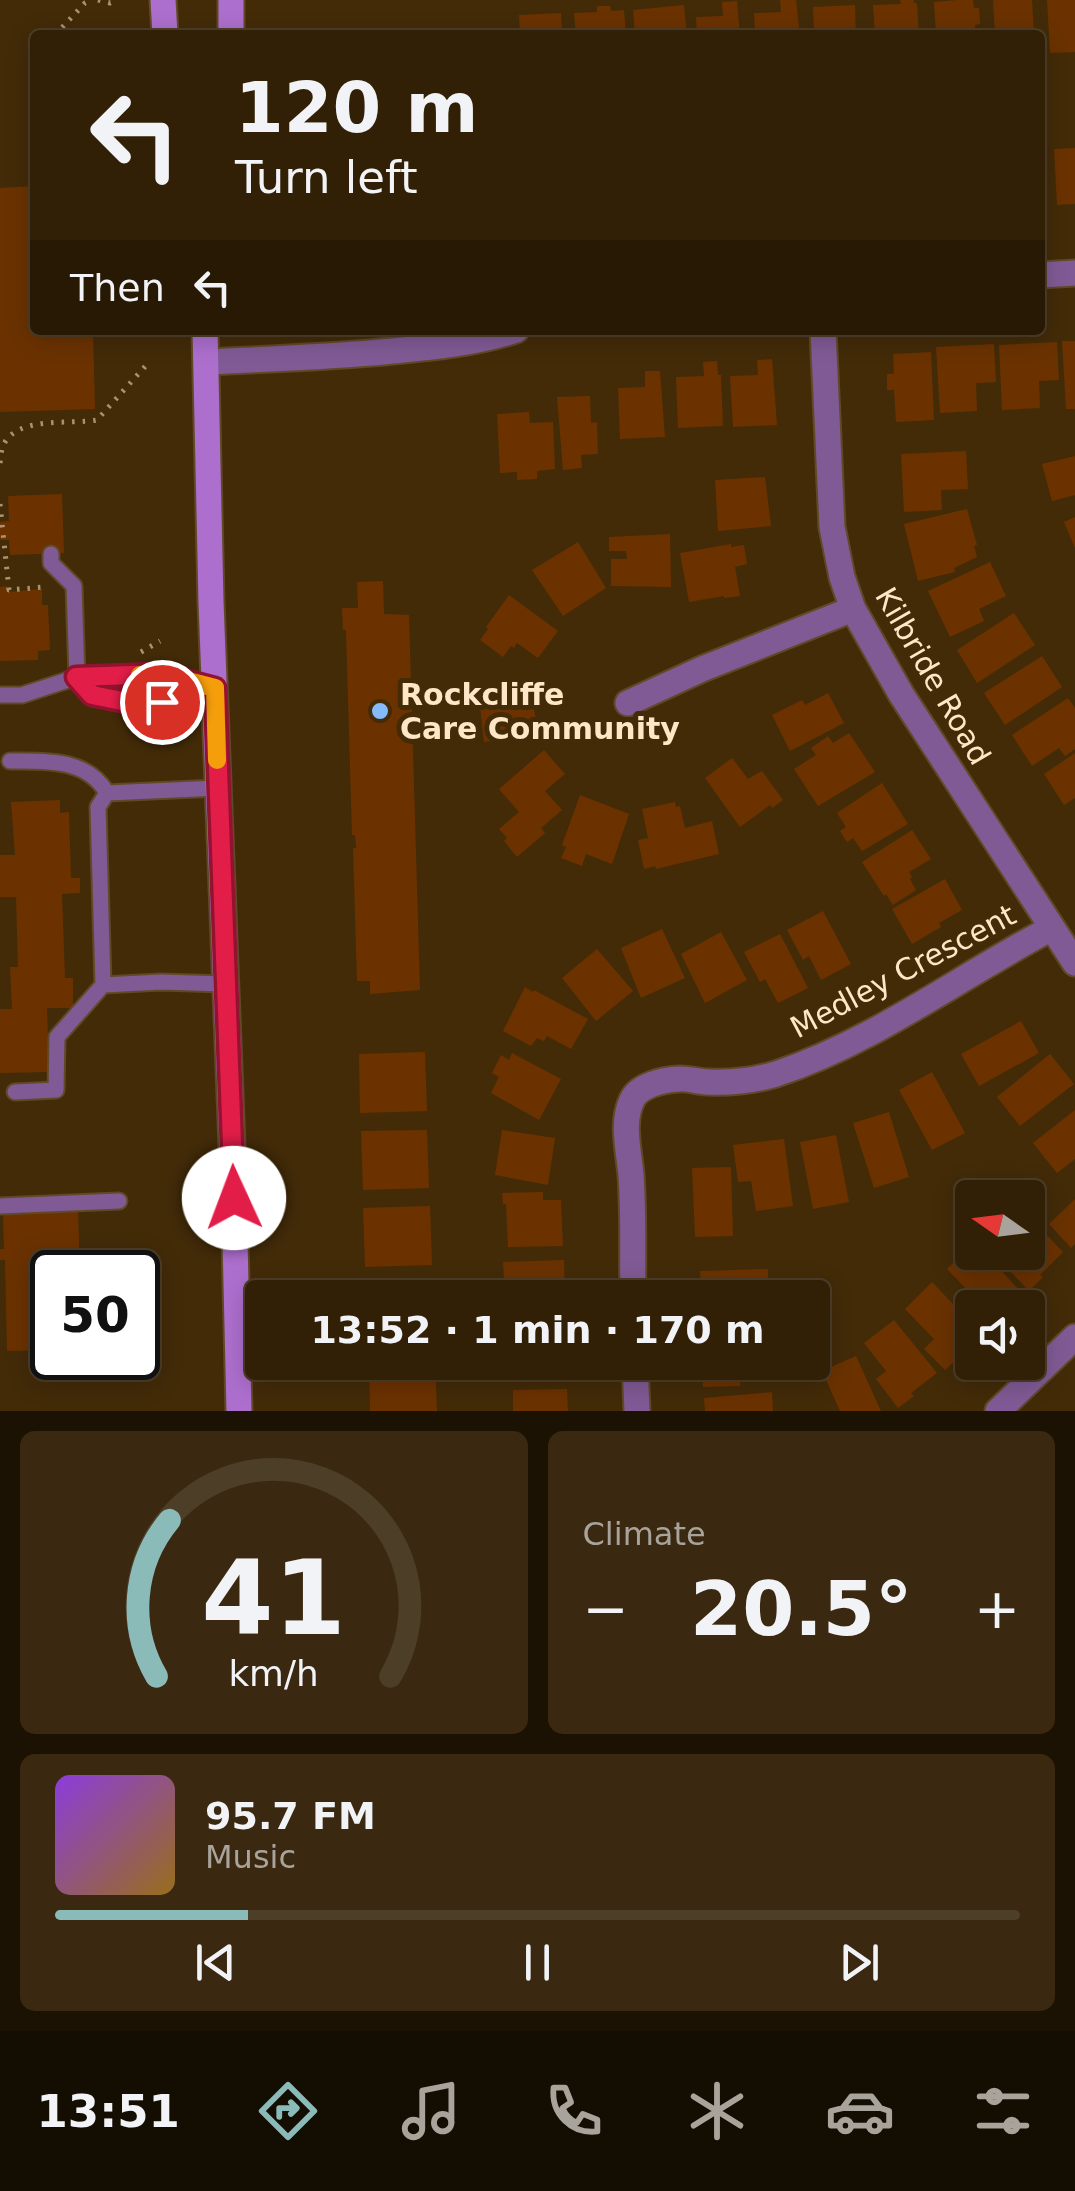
<!DOCTYPE html>
<meta charset="utf-8">
<style>
body{margin:0;font-family:"DejaVu Sans",sans-serif;background:#3a2810;color:#f1f3f6;height:100vh;display:flex;flex-direction:column;font-size:38px;white-space:nowrap}
*{box-sizing:border-box;margin:0}
p{font-size:32px;color:#a8a39b}
.icon{flex:none;width:55px;height:55px;fill:none;stroke:currentColor;stroke-width:2;stroke-linecap:round;stroke-linejoin:round}
.map{position:relative;height:1411px;overflow:hidden}
.details{display:flex;flex-direction:column;gap:20px;padding:20px;background:#1c1203;flex:1}
.details>*{flex:none}
.hud{position:absolute;left:30px;top:30px;width:1015px;height:305px;border-radius:10px;box-shadow:0 5px 25px #0003,0 0 0 2px #4d3e28;background:#322006;color:#f1f3f6;overflow:hidden}
.needle{width:65px;rotate:284deg}
.controls{position:absolute;left:955px;top:1180px;display:grid;gap:20px}
.controls a{display:grid;place-items:center;width:90px;height:90px;border-radius:10px;background:#322006;box-shadow:0 5px 25px #0003,0 0 0 2px #4d3e28;font-size:50px}
.speed{position:absolute;left:30px;top:1250px;display:flex;gap:20px;font-size:50px;font-weight:700;text-align:center}
.speed>*{display:grid;place-content:center;width:130px;height:130px;border-radius:50%;background:#322006;box-shadow:0 5px 25px #0003,0 0 0 2px #4d3e28;line-height:1}
.speed .limit{border:5px solid #111;border-radius:15px;background:#fff;color:#111}
.pin{position:absolute;display:grid;place-items:center;width:85px;height:85px;color:#fff;margin:-42px;border:5px solid #fff;border-radius:50%;box-shadow:0 2px 10px #0007}
.me{position:absolute;width:110px;margin:-55px;rotate:358deg;stroke-linejoin:round;filter:drop-shadow(0 0 8px #0008)}
.turn{display:flex;align-items:center;gap:35px;height:210px;padding:0 40px;font-size:45px}
.turn .icon{width:130px;height:130px;stroke-width:2.5}
.turn b{display:block;font-size:70px;line-height:85px}
.then{display:flex;align-items:center;height:95px;padding:0 40px;background:#0003;gap:20px;font-size:38px}
.big{font-size:75px;font-weight:600;line-height:1.1}
.details .card{flex:1;display:flex;flex-direction:column;justify-content:center;gap:15px;min-width:0;padding:0 35px;border-radius:15px;background:#3a2810}
.details .dial{align-items:center;gap:0}
.dial svg{height:260px;overflow:visible;fill:none;stroke:#4d3e28;stroke-width:7;stroke-linecap:round;text-anchor:middle}
.dial text{fill:#f1f3f6;stroke:none}
.song{display:flex;align-items:center;gap:30px}
.cover{width:120px;height:120px;border-radius:15px;background:linear-gradient(135deg,hsl(270 70% 55%),hsl(40 70% 35%))}
.played{height:10px;border-radius:5px;background:linear-gradient(90deg,#8bbbb9 20%,#4d3e28 20%)}
.keys{display:flex;justify-content:space-around;direction:ltr}
.heat{display:flex;justify-content:space-between;align-items:center;font-size:55px;direction:ltr}
.details .tiles{flex:1;display:grid;gap:20px;grid-template-columns:1fr 1fr}
.card:last-child{grid-column:span 2}
.trip{position:absolute;left:245px;top:1280px;width:585px;height:100px;border-radius:10px;background:#322006;box-shadow:0 5px 25px #0003,0 0 0 2px #4d3e28;font-weight:600;line-height:100px;text-align:center}
.menu{display:flex;height:160px;justify-content:space-around;align-items:center;background:#140d02;color:#a8a39b}
.menu .icon{width:70px;height:70px}
.menu .on{color:#8bbbb9}
.menu b{font-size:45px;color:#f1f3f6}
.map>svg:first-child{display:block}
.building{fill:#6b3200}
.lines{fill:none;stroke-linecap:round;stroke-linejoin:round}
.lane-casing{stroke:#614927;stroke-width:19}
.street-casing{stroke:#614927;stroke-width:29}
.secondary-casing{stroke:#614927;stroke-width:29}
.path{stroke:#aa9271;stroke-width:5;stroke-dasharray:2.5 8;stroke-linecap:butt}
.lane{stroke:#805a95;stroke-width:15}
.street{stroke:#805a95;stroke-width:25}
.secondary{stroke:#ad6fce;stroke-width:25}
.route-casing{stroke:#92132f;stroke-width:25}
.route{stroke:#e11d48;stroke-width:18}
.slow{stroke:#f59e0b;stroke-width:18}
.poi-dot{fill:#85bbfb;stroke:#432b08;stroke-width:4}
.labels{text-anchor:middle;dominant-baseline:central;stroke-width:10;stroke-linejoin:round;paint-order:stroke}
.street-label{font-size:30px;fill:#ffe6c7;stroke:#432b08}
.poi-label{font-size:30px;font-weight:bold;fill:#ffe6c7;stroke:#432b08;text-anchor:start}
</style>
<div class="map">
<svg width="1075" height="1411" viewBox="0 0 1075 1411">
<rect width="100%" height="100%" fill="#432b08"/>
<path class="building" d="M780,0h16l4,35h-45l-1,-22 27,-1z
M900,0h14v3h3l2,32h-44l-2,-30 28,-1z
M957,0h16l1,8h5l1,16 -5,1v10h-39l-2,-33z
M993,0h39l2,35h-39z
M1047,0h28v52l-25,1z
M737,1l3,34h-43l-1,-18 27,-1 -1,-14z
M684,5l3,30h-52l-2,-25z
M855,5l1,30h-42l-1,-28z
M597,6h13l1,5 13,-1 2,25h-50l-2,-22 23,-1z
M561,13l1,22h-42l-1,-20z
M1075,148v56l-18,1 -3,-56z
M1040,161h3l2,46h-5z
M35,186v144h58l2,79 -95,3v-224z
M1062,341h13v68h-9z
M1057,342l2,38 -20,1 1,27 -38,2 -3,-65z
M994,344l2,38 -20,1 1,28 -37,2 -4,-66z
M931,352l3,68 -38,2 -2,-32h-7v-16h7l-1,-20z
M772,359l5,66 -44,2 -3,-51 28,-1 -1,-15z
M717,361l1,14h3l2,51 -45,2 -2,-51 28,-1 -1,-14z
M645,371h15l5,66 -45,2 -2,-51 27,-1z
M590,396l1,27 6,-1 1,32 -17,1 1,13 -19,2 -6,-73z
M529,412l1,11 23,-1 2,47 -18,2v8l-20,1v-8l-17,1 -3,-59z
M966,451l2,38 -27,1 1,20 -38,2 -3,-58z
M1075,456v39l-23,6 -10,-37z
M765,477l6,49 -53,5 -3,-51z
M62,494l2,59 -54,2 -1,-15h-9v-18l9,-1 -1,-25z
M967,509l10,36 -3,1 3,11 -23,11 1,4 -37,9 -14,-57z
M1075,517v31l-11,-26z
M670,534l1,53 -60,-1v-27h16l-1,-8h-17v-14z
M578,542l28,46 -43,28 -31,-46z
M731,544v3l13,-2 3,19 -12,3 5,29 -16,2v-2l-35,6 -9,-49z
M990,562l16,34 -27,13 5,12 -34,16 -22,-46z
M383,581l1,33 25,1 11,375 -50,4v-13h-13l-4,-133h3l-1,-13h-3l-6,-205h-3l-1,-22h16l-1,-26z
M7,586v6l35,-3v16h6l2,45 -12,1v9l-38,1v-74z
M509,595l49,36 -20,27 -21,-15 -3,5 -3,-2 -8,11 -23,-17 8,-11 -2,-2z
M1014,613l21,32 -58,38 -20,-33z
M1042,656l20,31 -57,38 -21,-32z
M530,683l8,51 -54,8 -6,-53z
M828,693l16,30 -54,28 -18,-36 30,-15 3,5z
M1068,698l7,10v41l-10,7 -6,-8 -27,18 -20,-31z
M849,733l26,39 -57,34 -24,-37 22,-14 -5,-7 17,-12 5,7z
M544,750l21,24 -20,17 17,19 -21,18 4,5 -28,24 -13,-16 3,-3 -8,-9 20,-17 -20,-23z
M1075,753v45l-11,7 -20,-31z
M732,758l16,21 14,-8 21,29 -11,8 -2,-3 -30,22 -35,-49z
M882,783l26,41 -46,27 -9,-13 -6,4 -7,-11 6,-4 -9,-14z
M580,795l49,19 -17,50 -26,-10 -4,12 -21,-8 5,-11 -4,-2z
M60,800v13l9,-1 2,66h9v15l-18,1 3,84h8v30h-26l2,64 -49,1v-64h12l-2,-42h8l-2,-70h-16v-42h15l-4,-53z
M675,802l1,5 4,-1 5,22 27,-7 7,33 -63,15 -1,-3 -11,3 -6,-29 10,-2 -6,-29z
M912,830l19,29 -22,13 3,5 -2,2 6,11 -23,15 -7,-11 -2,2 -22,-34z
M945,879l17,31 -23,13 2,4 -29,17 -20,-35z
M823,911l28,53 -30,16 -12,-24 -6,4 -16,-30z
M662,929l23,49 -44,20 -20,-50z
M721,932l26,48 -42,23 -24,-49z
M780,934l28,54 -30,15 -13,-24 -5,3 -16,-30z
M597,949l36,42 -37,30 -34,-43z
M525,987l8,5 1,-2 54,29 -17,30 -24,-13 -3,5 -7,-3 -6,8 -28,-15z
M1021,1021l18,32 -60,33 -18,-32z
M425,1052l2,59 -67,2 -1,-59z
M512,1053l49,26 -22,41 -48,-27 8,-16 -7,-4 9,-18 8,5z
M1050,1054l24,30 -54,42 -23,-29z
M932,1072l33,61 -33,17 -33,-60z
M1075,1110v49l-18,14 -24,-30z
M889,1112l20,65 -35,11 -21,-65z
M427,1130l2,58 -66,2 -2,-59z
M502,1130l53,8 -7,47 -53,-10z
M836,1135l13,67 -36,7 -13,-67z
M784,1139l9,67 -37,5 -5,-30 -13,1 -5,-37z
M731,1167l2,69 -38,1 -3,-69z
M543,1192v8h18l2,46 -55,1 -2,-43h-3l-1,-11z
M1075,1199v45l-4,4 -22,-24z
M430,1206l2,59 -67,2 -2,-59z
M78,1210l2,62h-28v78l-45,1 -2,-91h-5v-11h4l-1,-36z
M1028,1215l35,37 -23,23 3,2 -14,14 -20,-21 10,-9 -8,-9h17z
M972,1245v7h12l38,41 -16,15h-34v7l-5,-6 10,-9 -30,-31z
M564,1260l1,34 -26,1v3h-34l-2,-36z
M768,1269v29h-67l-1,-27z
M932,1282l40,42v15l-14,15 2,2 -15,14 -21,-21 10,-10 -29,-30z
M432,1283l1,15h-67v-13z
M894,1320l43,53 -26,20 3,3 -16,12 -22,-29 10,-8 -22,-28z
M856,1356l25,55h-41l-18,-40z
M369,1362h66l2,49h-67z
M512,1362h55v10l-54,1z
M702,1362h52v4h-14v20l-37,1z
M567,1389l1,22h-55v-21z
M772,1392l1,19h-68l-1,-13z"/>
<g class="lines">
<defs>
<path id="lane" d="M51,554v9l23,23 3,91 15,18 40,8 30,-1 53,-15
M0,695h22l55,-18 84,-3 51,13
M10,761c35,0 77,-3 97,32l-9,14 5,178 -46,52 -1,53 -41,2
M107,793l111,-5
M103,985l58,-3 64,2
M0,1206l119,-5"/>
<path id="street" d="M1040,275l35,-2
M823,330l9,197 10,50 11,32 48,85 174,269
M207,362c62,-3 124,-5 186,-11 42,-4 83,-8 123,-21
M628,703l74,-34 151,-60
M633,1298c-1,-41 1,-82 -2,-123 -2,-24 -10,-52 1,-75 7,-15 31,-20 46,-21 10,-1 20,3 30,3 22,1 48,-2 68,-8 100,-33 184,-98 276,-146
M635,1362l2,49
M998,1411l77,-74"/>
<path id="secondary" d="M163,0l2,35
M231,35v-35
M205,330l6,272 23,596 5,213"/>
</defs>
<use href="#lane" class="lane-casing"/>
<use href="#street" class="street-casing"/>
<use href="#secondary" class="secondary-casing"/>
<path class="path" d="M98,0l12,3 6,-3
M55,35l30,-32 7,-3
M0,463c1,-6 1,-12 3,-17 13,-31 68,-21 94,-26l53,-59
M0,504l9,86 35,-3
M141,652l19,-11"/>
<use href="#lane" class="lane"/>
<use href="#street" class="street"/>
<use href="#secondary" class="secondary"/>
</g>
<g class="lines">
<defs>
<path id="route" d="M162,702l-30,1 -40,-8 -16,-18 85,-3 54,14 19,510"/>
</defs>
<use href="#route" class="route-casing"/>
<use href="#route" class="route"/>
<path class="slow" d="M140,675l21,-1 54,14 2,72"/>
</g>
<circle class="poi-dot" cx="380" cy="711" r="10"/>
<g class="labels">
<g class="street-label">
<text transform="translate(933 676) rotate(60)">Kilbride Road</text>
<text transform="translate(903 971) rotate(-28)">Medley Crescent</text>
</g>
<g class="poi-label">
<text x="400" y="694">Rockcliffe<tspan x="400" dy="34">Care Community</tspan></text>
</g>
</g>
</svg>
<div class="controls">
<a><svg class="needle" viewBox="-14 -14 28 28"><path d="M0-13l5 13h-10z" fill="#e53935"/><path d="M0 13l5-13h-10z" fill="#a8a39b"/></svg></a>
<a><svg class="icon" aria-label="sound" viewBox="0 0 24 24"><path d="M4 9h4l5-4v14l-5-4H4zM17 9q2 3 0 6"/></svg></a>
</div>
<div class="speed"><div class="limit">50</div></div>
<div class="pin" style="left:162px;top:702px;background:#d93025"><svg class="icon" aria-label="arrive" viewBox="0 0 24 24"><path d="M6 21V4h12l-3 4 3 4H6"/></svg></div>
<svg class="me" style="left:234px;top:1198px" viewBox="-20 -20 40 40"><circle r="19" fill="#fff"/><path d="M0-13L10 11 0 6-10 11z" fill="#e11d48"/></svg>
<div class="trip">13:52 · 1 min · 170 m</div>
<div class="hud">
<div class="turn"><svg class="icon" aria-label="left" viewBox="0 0 24 24"><path d="M17 20v-9H6M10 6l-5 5 5 5"/></svg><div><b>120 m</b>Turn left</div></div>
<div class="then">Then<svg class="icon" aria-label="left" viewBox="0 0 24 24"><path d="M17 20v-9H6M10 6l-5 5 5 5"/></svg></div>
</div>
</div>
<section class="details">
<div class="tiles">
<div class="card dial"><svg viewBox="0 0 100 80">
<path d="M14 69A42 42 0 1 1 86 69"/>
<path d="M14 69A42 42 0 0 1 18 21" stroke="#8bbbb9"/>
<text x="50" y="56" font-size="32" font-weight="700">41</text>
<text x="50" y="72" font-size="11">km/h</text>
</svg></div>
<div class="card"><p>Climate</p>
<div class="heat"><a>−</a><b class="big">20.5°</b><a>+</a></div>
</div>
<div class="card">
<div class="song"><i class="cover"></i><div><b>95.7 FM</b><p>Music</p></div></div>
<div class="played"></div>
<div class="keys"><svg class="icon" aria-label="previous" viewBox="0 0 24 24"><path d="M18 5L8 12l10 7zM5 5v14"/></svg><svg class="icon" aria-label="pause" viewBox="0 0 24 24"><path d="M8 5v14M16 5v14"/></svg><svg class="icon" aria-label="next" viewBox="0 0 24 24"><path d="M6 5l10 7-10 7zM19 5v14"/></svg></div>
</div>
</div>
</section>
<nav class="menu">
<b>13:51</b>
<svg class="icon on" aria-label="directions" viewBox="0 0 24 24"><path d="M12 3l9 9-9 9-9-9zM9 14v-3h6M13 9l2 2-2 2"/></svg>
<svg class="icon" aria-label="music" viewBox="0 0 24 24"><path d="M9 18V5l10-2v13"/><circle cx="6" cy="18" r="3"/><circle cx="16" cy="16" r="3"/></svg>
<svg class="icon" aria-label="phone" viewBox="0 0 24 24"><path d="M5 4h4l2 5-3 2q2 4 5 5l2-3 5 2v4C11 20 4 13 5 4z"/></svg>
<svg class="icon" aria-label="climate" viewBox="0 0 24 24"><path d="M12 3v18M4 7l16 10M4 17L20 7"/></svg>
<svg class="icon" aria-label="car" viewBox="0 0 24 24"><path d="M5 17H2v-5l4-1 3-4h7l3 4 3 1v5h-3M9 17h6M6 11h13"/><circle cx="7" cy="17" r="2"/><circle cx="17" cy="17" r="2"/></svg>
<svg class="icon" aria-label="filters" viewBox="0 0 24 24"><path d="M4 7h16M4 17h16"/><circle cx="9" cy="7" r="2"/><circle cx="15" cy="17" r="2"/></svg>
</nav>
